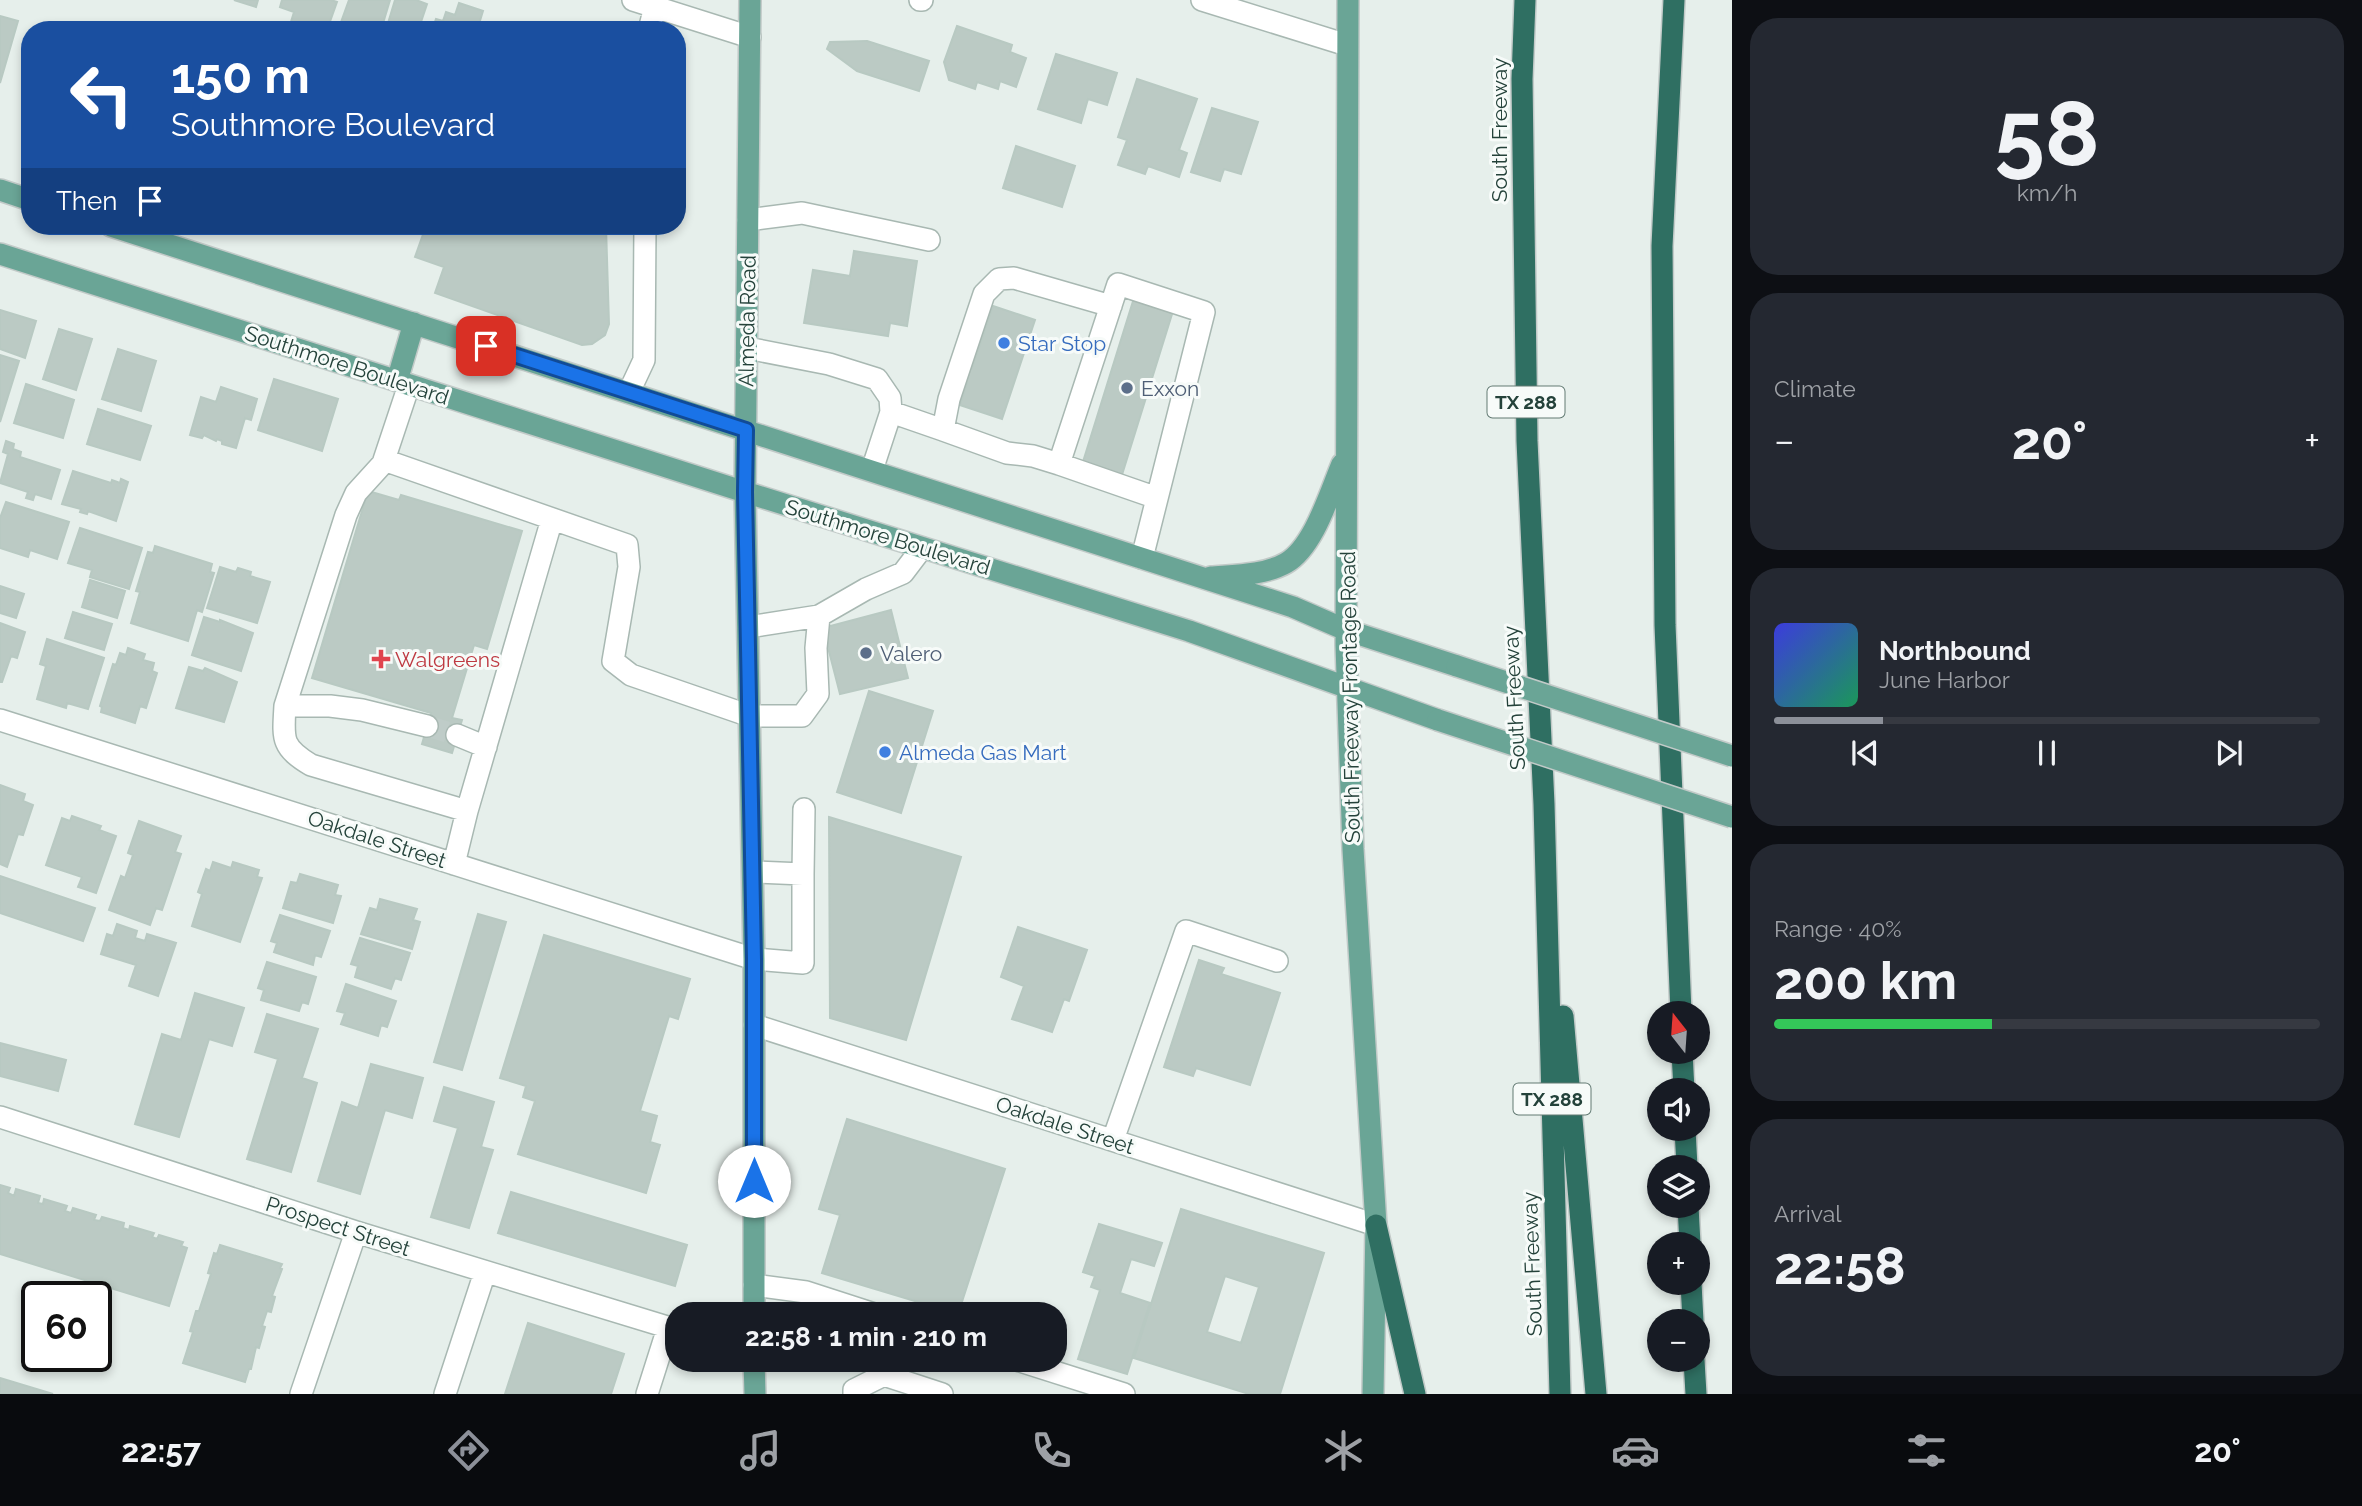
<!DOCTYPE html>
<meta charset="utf-8">
<style>
body{margin:0;font-family:Raleway,sans-serif;background:#242831;color:#f1f3f6;height:100vh;display:flex;flex-direction:column;font-size:26px;white-space:nowrap}
*{box-sizing:border-box;margin:0}
p{font-size:23px;color:#9ea1a6}
.icon{flex:none;width:38px;height:38px;fill:none;stroke:currentColor;stroke-width:2;stroke-linecap:round;stroke-linejoin:round}
.map{position:relative;flex:1;overflow:hidden}
.details{display:flex;flex-direction:column;gap:18px;padding:18px;background:#0d0f14;width:630px}
.details>*{flex:none}
.banner{position:absolute;left:21px;top:21px;width:665px;height:214px;border-radius:28px;box-shadow:0 4px 10px #0003;background:#1a4fa0;color:#fff;overflow:hidden}
.needle{width:46px;rotate:343deg}
.fabs{position:absolute;left:1647px;top:1001px;display:grid;gap:14px}
.fabs a{display:grid;place-items:center;width:63px;height:63px;border-radius:50%;background:#171b24;box-shadow:0 4px 10px #0003;font-size:35px}
.speed{position:absolute;left:21px;top:1281px;display:flex;gap:14px;font-size:35px;font-weight:700;text-align:center}
.speed>*{display:grid;place-content:center;width:91px;height:91px;border-radius:50%;background:#171b24;box-shadow:0 4px 10px #0003;line-height:1}
.speed .limit{border:4px solid #111;border-radius:10px;background:#fff;color:#111}
.pin{position:absolute;display:grid;place-items:center;width:60px;height:60px;color:#fff;margin:-30px;border-radius:14px;box-shadow:0 4px 10px #0006}
.me{position:absolute;width:77px;margin:-38px;rotate:0deg;stroke-linejoin:round;filter:drop-shadow(0 0 5px #0008)}
.turn{display:flex;align-items:center;gap:24px;height:147px;padding:0 35px;font-size:32px}
.turn .icon{width:91px;height:91px;stroke-width:2.5}
.turn b{display:block;font-size:49px;line-height:60px}
.then{display:flex;align-items:center;height:66px;padding:0 35px;background:#0003;gap:14px;font-size:26px}
.big{font-size:52px;font-weight:700;line-height:1.1}
.details .card{flex:1;display:flex;flex-direction:column;justify-content:center;gap:10px;min-width:0;padding:0 24px;border-radius:28px;background:#242831}
.details .dial{align-items:center;gap:0}
.dial b{font-size:91px;line-height:1}
.song{display:flex;align-items:center;gap:21px}
.cover{width:84px;height:84px;border-radius:10px;background:linear-gradient(135deg,hsl(240 70% 55%),hsl(150 70% 35%))}
.played{height:7px;border-radius:4px;background:linear-gradient(90deg,#8c9099 20%,#363941 20%)}
.keys{display:flex;justify-content:space-around;direction:ltr}
.heat{display:flex;justify-content:space-between;align-items:center;font-size:38px;direction:ltr}
.charge{height:10px;border-radius:5px;background:linear-gradient(90deg,#34c759 40%,#363941 0)}
.trip{position:absolute;left:665px;top:1302px;width:402px;height:70px;border-radius:28px;background:#171b24;box-shadow:0 4px 10px #0003;font-weight:700;line-height:70px;text-align:center}
.menu{display:flex;height:112px;justify-content:space-around;align-items:center;background:#090b0e;color:#9ea1a6}
.menu .icon{width:49px;height:49px}
.menu .on{color:#8c9099}
.menu b{font-size:32px;color:#f1f3f6}
main{display:flex;flex:1;min-height:0}
.map>svg:first-child{display:block}
.building{fill:#bbcac4;stroke:#b8c9c2;stroke-width:2;fill-rule:evenodd}
.lines{fill:none;stroke-linecap:round;stroke-linejoin:round}
.minor-tunnel{stroke:#bfccc8;stroke-width:21;stroke-dasharray:21 10;stroke-linecap:butt}
.minor-casing{stroke:#a8b8b2;stroke-width:24}
.major-casing{stroke:#c2cac8;stroke-width:24}
.highway-casing{stroke:#c2cac8;stroke-width:24}
.minor{stroke:#fff;stroke-width:21}
.major{stroke:#6aa596;stroke-width:21}
.highway{stroke:#2f6f62;stroke-width:21}
.major-bridge-casing{stroke:#c2cac8;stroke-width:24;stroke-linecap:butt}
.major-bridge{stroke:#6aa596;stroke-width:21}
.route-casing{stroke:#114b97;stroke-width:18}
.route{stroke:#1a73e8;stroke-width:12}
.shop-dot{fill:#3f7fe0;stroke:#f7fbf9;stroke-width:2.5}
.service-dot{fill:#5c6f8a;stroke:#f7fbf9;stroke-width:2.5}
.health-dot{fill:#e0444e;stroke:#f7fbf9;stroke-width:2.5}
.labels{text-anchor:middle;dominant-baseline:central;stroke-width:6;stroke-linejoin:round;paint-order:stroke}
.shield{fill:#f7fbf9;stroke:#637a73;stroke-width:2}
.shield-label{font-size:19px;font-weight:bold;fill:#24423a}
.street-label{font-size:21px;fill:#24423a;stroke:#f7fbf9}
.shop-label{font-size:21px;fill:#366cbe;stroke:#f7fbf9;text-anchor:start}
.service-label{font-size:21px;fill:#4e5e75;stroke:#f7fbf9;text-anchor:start}
.health-label{font-size:21px;fill:#be3a42;stroke:#f7fbf9;text-anchor:start}
</style>
<main>
<div class="map">
<svg width="1732" height="1394" viewBox="0 0 1732 1394">
<rect width="100%" height="100%" fill="#e6efeb"/>
<path class="building" d="M234,0h24l-2,7z
M282,0h49l6,2 -10,28h-23l-14,-5 4,-13 -14,-5z
M349,0h41l-9,30h-33l1,-3 -9,-2z
M395,0h21l11,4 -6,18 9,3 -2,5h-42z
M459,3l24,8 -4,13 12,4 -1,2h-58l4,-11 7,2 3,-9 9,3z
M0,16l18,5 -18,62z
M957,26l55,19 -2,7 16,6 -10,29 -16,-6 -2,8 -21,-7 -2,7 -26,-9 -5,-18z
M867,41l62,20 -10,30 -62,-20 -30,-22 3,-7z
M1056,54l61,19 -10,32 -19,-6 -7,24 -43,-14z
M1137,79l60,20 -18,51 8,3 -8,24 -31,-11 -3,8 -27,-9 9,-25 -9,-3z
M1212,108l46,14 -17,52 -17,-5 -4,12 -29,-9z
M1016,146l59,20 -13,41 -59,-19z
M426,226h180l3,98 -4,11 -13,9 -10,1 -147,-52 9,-26 -29,-10z
M854,251l63,10 -10,65 -17,-3 -2,13 -84,-13 9,-53 37,6z
M1134,298l39,13 -52,167 -39,-13z
M993,306l42,14 -33,99 -42,-14 7,-22 -5,-2 5,-14 5,1z
M0,310l36,11 -11,37 -25,-9z
M59,329l33,10 -16,51 -33,-11z
M118,349l38,12 -15,50 -39,-12z
M0,355l19,6 -19,61z
M274,379l64,20 -16,52 -64,-21z
M26,384l48,16 -11,38 -49,-15z
M221,387l36,12 -6,21 -6,-2 -9,30 -14,-4v-3l-5,-2 -1,2 -12,-6 -2,3 -12,-3 11,-38 15,5z
M98,409l53,17 -11,34 -53,-16z
M6,441l8,3 -1,5 8,3 -1,5 40,13 -9,29 -16,-5 -2,6 -7,-2 2,-6 -28,-9 8,-29 -5,-2z
M73,471l38,12 1,-3 8,3 1,-4 7,3 -12,39 -28,-10 -1,3 -7,-2 1,-3 -19,-5z
M368,491l31,9 2,-5 121,36 -35,118 -13,-4 -22,73 10,2 -10,33 -30,-9 9,-31 -119,-35z
M6,502l63,20 -12,37 -27,-9 -2,7 -28,-9v-30z
M80,528l62,20 -13,41 -39,-12 2,-7 -24,-7z
M155,546l57,18 -2,8 4,1 -12,39 -5,-2 -9,31 -57,-18 9,-31 -4,-1 12,-39 5,1z
M220,567l16,5 2,-4 13,4 -1,4 20,6 -13,41 -50,-15z
M90,580l35,11 -8,27 -35,-11z
M0,586l24,8 -8,24 -16,-5z
M891,610l17,68 -68,16 -17,-66z
M73,612l39,12 -8,26 -39,-12z
M204,617l16,5v-2l33,13 -12,38 -49,-16z
M0,623l25,9 -8,26 -6,-2 -9,26h-2z
M47,639l57,19 -16,51 -21,-6 -1,5 -29,-9 9,-33 -6,-2z
M128,648l17,6 -2,6 11,3 -2,8 5,2 -11,35 -6,-2 -5,17 -34,-11 1,-5 -2,-1 13,-42 3,1 4,-12 6,2z
M189,667l14,4 2,-3 32,14 -13,40 -48,-14z
M869,691l64,20 -32,102 -64,-21z
M0,785l25,9 -2,7 10,4 -10,30 -5,-1 -11,33 -7,-3z
M72,816l29,10 -2,4 17,6 -20,57 -18,-6 4,-10 -36,-12 16,-47 8,3z
M829,817l132,40 -55,183 -76,-22z
M139,821l42,15 -6,16 6,2 -19,56 -6,-2 -6,17 -41,-15 12,-34 4,2 8,-23 -5,-2z
M213,862l18,6 2,-6 26,8 -2,7 5,1 -22,64 -48,-16 10,-32 -4,-2 8,-23 4,2z
M300,874l38,11 -3,10 6,1 -8,27 -50,-15 8,-26 6,1z
M0,876l95,32 -12,33 -83,-28z
M380,899l37,10 -4,11 7,2 -8,27 -51,-15 9,-26 7,2z
M478,914l28,8 -44,148 -28,-8z
M280,915l50,16 -9,26 -6,-2 -2,10 -39,-13 3,-9 -6,-2z
M117,924l20,7 -2,7 10,3 2,-7 29,9 -18,53 -29,-10 7,-21 -35,-11 6,-20 6,2z
M1018,927l69,23 -18,51 -5,-2 -12,33 -40,-13 12,-33 -23,-9z
M544,935l146,44 -12,40 -9,-3 -29,95 17,5 -7,26 10,3 -14,48 -128,-39 17,-53 -12,-4 3,-11 -26,-8z
M360,938l50,15 -9,27 -6,-2 -4,11 -36,-12 3,-11 -7,-2z
M1199,960l25,8 -3,6 59,19 -30,92 -54,-17 -3,8 -29,-9z
M267,962l49,15 -8,27 -6,-2 -3,9 -38,-11 3,-10 -6,-2z
M346,984l50,17 -9,26 -6,-2 -3,11 -37,-12 4,-11 -8,-2z
M195,993l49,15 -12,38 -23,-7 -30,98 -44,-13 27,-90 19,6z
M267,1014l51,15 -16,49 15,5 -26,89 -44,-13 31,-100 -23,-7z
M0,1043l66,17 -8,31 -58,-15z
M371,1064l52,14 -11,40 -27,-8 -25,84 -42,-13 24,-79 16,6z
M444,1087l50,15 -13,45 12,3 -24,78 -38,-11 27,-89 -24,-7z
M847,1119l158,50 -47,145 -136,-41 18,-58 -21,-6z
M0,1185l10,3 -2,5 6,3 2,-7 24,7 -2,7 5,1 1,-5 23,7 -2,5 6,2 2,-5 23,7 -2,5 6,1 2,-4 22,6 -1,5 6,2 1,-4 24,7 -2,4 5,2 2,-4 24,7 -2,4 6,2 -18,58 -169,-52z
M511,1192l176,53 -12,41 -177,-53z
M1181,1209l143,44 -44,141h-31l-115,-36zM1225,1276l34,11 -18,56 -34,-11z
M1099,1224l63,19 -8,23 -23,-7 -11,34 30,10 -23,71 -49,-15 22,-69 -9,-3 4,-11 -12,-4z
M220,1245l62,19 -2,4 2,1 -10,27 3,1 -4,15 -4,-1 -5,15 3,1 -6,21 -3,-1 -5,22h-2l-4,13 -62,-19 10,-31 -3,-1 6,-20h3l12,-37 -3,-1 6,-20 3,1z
M528,1323l96,31 -13,40h-106z
M0,1378l53,16h-53z"/>
<g class="lines">
<path class="minor-tunnel" d="M427,726l30,9"/>
<defs>
<path id="minor" d="M633,0l117,37
M920,0h2
M1202,0l145,45
M649,30l6,-23
M748,220l54,-7 127,27
M747,348l82,16 48,15 13,19 1,14 -19,58
M409,385l-25,75 243,85 2,22 -16,94 18,14 119,41h52l16,-22 -2,-46 3,-32 47,-27 37,-16 19,-25
M629,392l15,-32 1,-134
M891,412l52,18
M386,460l-30,33 -10,22 -61,191c-2,33 -4,41 26,59l156,46 85,-292
M1059,464l-26,-8 -26,-3 -64,-23 6,-31 35,-105 15,-15 15,-1 97,28
M1142,558l62,-246 -86,-28 -59,180 98,34
M748,627l71,-11
M285,706h45l32,4 65,16
M0,720l754,239 49,4v-89l-50,-2
M457,735l29,12
M454,864l13,-53
M803,874l1,-65
M754,1025l622,200
M0,1117l356,115 321,98
M1113,1140l73,-209 91,30
M754,1285l52,7 68,22
M1017,1360l107,34
M301,1394l55,-162
M445,1394l40,-122
M647,1394l21,-66
M854,1394v-4l30,-15 58,19"/>
<path id="major" d="M750,0l-5,492 9,467v355
M1348,0l-2,645 7,204 23,376 -3,169
M0,190l30,10
M111,226l1182,381 53,23 111,36
M0,254l745,238 444,139 249,89
M397,381l17,-58
M1211,577c24,-2 54,-2 75,-14 28,-16 44,-71 56,-99
M754,1360l1,34"/>
<path id="highway" d="M1525,0l-3,79 5,362 17,363 16,590
M1674,0l-12,246 3,379 16,388
M1563,1016l33,378
M1682,1052l2,38
M1685,1129l2,38
M1688,1206l2,38
M1376,1225l39,169
M1691,1283l2,38
M1694,1360l2,34"/>
</defs>
<use href="#minor" class="minor-casing"/>
<use href="#major" class="major-casing"/>
<use href="#highway" class="highway-casing"/>
<use href="#minor" class="minor"/>
<use href="#major" class="major"/>
<use href="#highway" class="highway"/>
<defs>
<path id="major-bridge" d="M1457,666l275,90
M1438,720l294,97"/>
</defs>
<use href="#major-bridge" class="major-bridge-casing"/>
<use href="#major-bridge" class="major-bridge"/>
</g>
<g class="lines">
<defs>
<path id="route" d="M486,346l260,84 -1,62 9,467v222"/>
</defs>
<use href="#route" class="route-casing"/>
<use href="#route" class="route"/>
</g>
<g class="shop-dot">
<circle cx="1004" cy="343" r="7"/>
<circle cx="885" cy="752" r="7"/>
</g>
<g class="service-dot">
<circle cx="1127" cy="388" r="7"/>
<circle cx="866" cy="653" r="7"/>
</g>
<path class="health-dot" d="M377.5 648.5h7v7h7v7h-7v7h-7v-7h-7v-7h7z"/>
<g class="labels">
<g class="shield">
<rect x="1487.5" y="386.5" width="77" height="31" rx="5"/>
<rect x="1513.5" y="1083.5" width="77" height="31" rx="5"/>
</g>
<g class="shield-label">
<text x="1526" y="402">TX 288</text>
<text x="1552" y="1099">TX 288</text>
</g>
<g class="street-label">
<text transform="translate(1499 130) rotate(-90)">South Freeway</text>
<text transform="translate(747 321) rotate(-89)">Almeda Road</text>
<text transform="translate(347 365) rotate(18)">Southmore Boulevard</text>
<text transform="translate(888 537) rotate(17)">Southmore Boulevard</text>
<text transform="translate(1350 697) rotate(-91)">South Freeway Frontage Road</text>
<text transform="translate(1514 698) rotate(-93)">South Freeway</text>
<text transform="translate(377 839) rotate(18)">Oakdale Street</text>
<text transform="translate(1065 1125) rotate(18)">Oakdale Street</text>
<text transform="translate(338 1226) rotate(18)">Prospect Street</text>
<text transform="translate(1532 1264) rotate(-92)">South Freeway</text>
</g>
<g class="shop-label">
<text x="1018" y="343">Star Stop</text>
<text x="899" y="752">Almeda Gas Mart</text>
</g>
<g class="service-label">
<text x="1141" y="388">Exxon</text>
<text x="880" y="653">Valero</text>
</g>
<g class="health-label">
<text x="395" y="659">Walgreens</text>
</g>
</g>
</svg>
<div class="fabs">
<a><svg class="needle" viewBox="-14 -14 28 28"><path d="M0-13l5 13h-10z" fill="#e53935"/><path d="M0 13l5-13h-10z" fill="#9ea1a6"/></svg></a>
<a><svg class="icon" aria-label="sound" viewBox="0 0 24 24"><path d="M4 9h4l5-4v14l-5-4H4zM17 9q2 3 0 6"/></svg></a>
<a><svg class="icon" aria-label="layers" viewBox="0 0 24 24"><path d="M12 4l9 5-9 5-9-5zM3 14l9 5 9-5"/></svg></a>
<a>+</a>
<a>−</a>
</div>
<div class="speed"><div class="limit">60</div></div>
<div class="pin" style="left:486px;top:346px;background:#d93025"><svg class="icon" aria-label="arrive" viewBox="0 0 24 24"><path d="M6 21V4h12l-3 4 3 4H6"/></svg></div>
<svg class="me" style="left:754px;top:1181px" viewBox="-20 -20 40 40"><circle r="19" fill="#fff"/><path d="M0-13L10 11 0 6-10 11z" fill="#1a73e8"/></svg>
<div class="trip">22:58 · 1 min · 210 m</div>
<div class="banner">
<div class="turn"><svg class="icon" aria-label="left" viewBox="0 0 24 24"><path d="M17 20v-9H6M10 6l-5 5 5 5"/></svg><div><b>150 m</b>Southmore Boulevard</div></div>
<div class="then">Then<svg class="icon" aria-label="arrive" viewBox="0 0 24 24"><path d="M6 21V4h12l-3 4 3 4H6"/></svg></div>
</div>
</div>
<section class="details">
<div class="card dial"><b>58</b><p>km/h</p></div>
<div class="card"><p>Climate</p>
<div class="heat"><a>−</a><b class="big">20°</b><a>+</a></div>
</div>
<div class="card">
<div class="song"><i class="cover"></i><div><b>Northbound</b><p>June Harbor</p></div></div>
<div class="played"></div>
<div class="keys"><svg class="icon" aria-label="previous" viewBox="0 0 24 24"><path d="M18 5L8 12l10 7zM5 5v14"/></svg><svg class="icon" aria-label="pause" viewBox="0 0 24 24"><path d="M8 5v14M16 5v14"/></svg><svg class="icon" aria-label="next" viewBox="0 0 24 24"><path d="M6 5l10 7-10 7zM19 5v14"/></svg></div>
</div>
<div class="card"><p>Range · 40%</p><b class="big">200 km</b><div class="charge"></div></div>
<div class="card"><p>Arrival</p><b class="big">22:58</b></div>
</section>
</main>
<nav class="menu">
<b>22:57</b>
<svg class="icon on" aria-label="directions" viewBox="0 0 24 24"><path d="M12 3l9 9-9 9-9-9zM9 14v-3h6M13 9l2 2-2 2"/></svg>
<svg class="icon" aria-label="music" viewBox="0 0 24 24"><path d="M9 18V5l10-2v13"/><circle cx="6" cy="18" r="3"/><circle cx="16" cy="16" r="3"/></svg>
<svg class="icon" aria-label="phone" viewBox="0 0 24 24"><path d="M5 4h4l2 5-3 2q2 4 5 5l2-3 5 2v4C11 20 4 13 5 4z"/></svg>
<svg class="icon" aria-label="climate" viewBox="0 0 24 24"><path d="M12 3v18M4 7l16 10M4 17L20 7"/></svg>
<svg class="icon" aria-label="car" viewBox="0 0 24 24"><path d="M5 17H2v-5l4-1 3-4h7l3 4 3 1v5h-3M9 17h6M6 11h13"/><circle cx="7" cy="17" r="2"/><circle cx="17" cy="17" r="2"/></svg>
<svg class="icon" aria-label="filters" viewBox="0 0 24 24"><path d="M4 7h16M4 17h16"/><circle cx="9" cy="7" r="2"/><circle cx="15" cy="17" r="2"/></svg>
<b>20°</b>
</nav>
